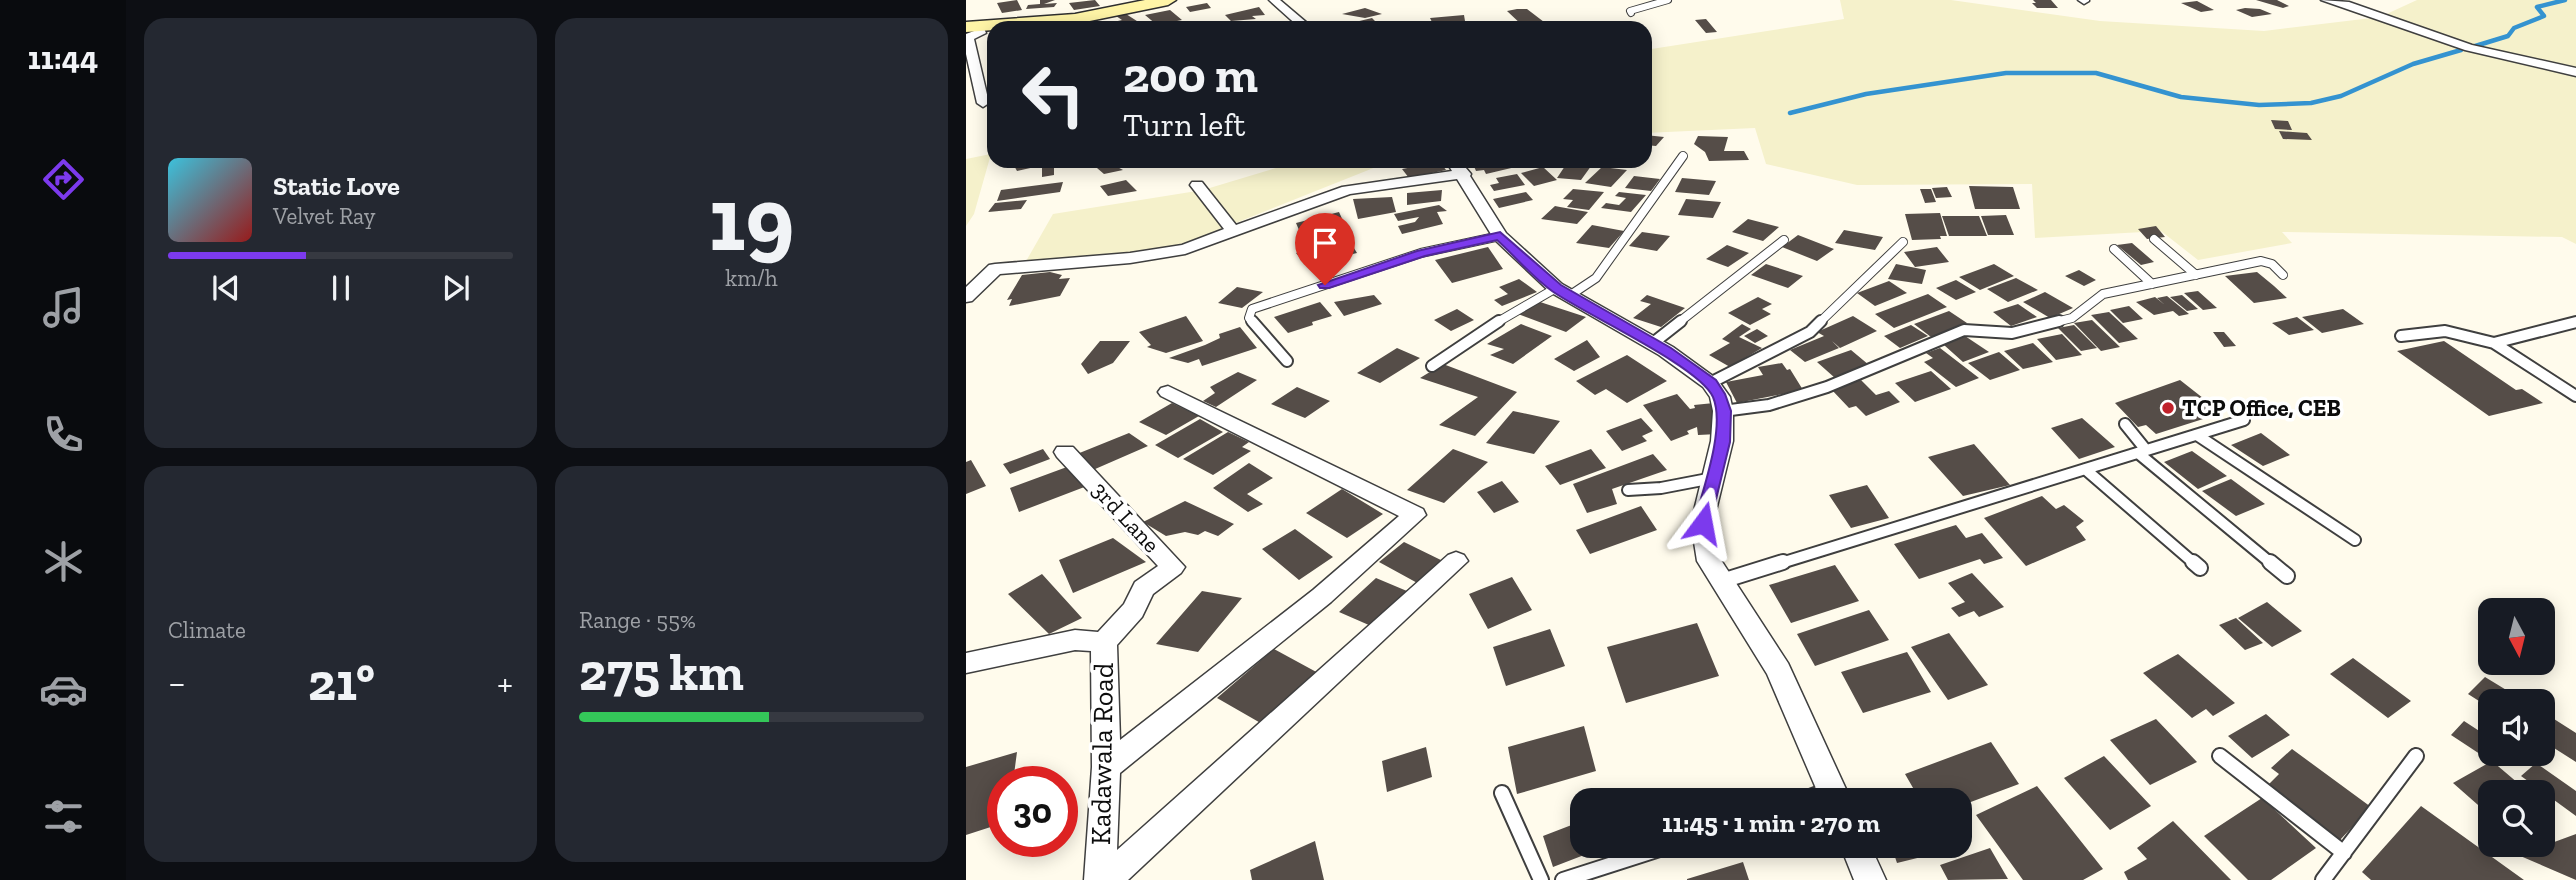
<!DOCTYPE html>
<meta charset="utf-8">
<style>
body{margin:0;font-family:"Zilla Slab",serif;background:#242831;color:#f1f3f6;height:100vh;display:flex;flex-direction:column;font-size:26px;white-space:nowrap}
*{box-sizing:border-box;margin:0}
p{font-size:23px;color:#9ea1a6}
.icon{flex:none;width:38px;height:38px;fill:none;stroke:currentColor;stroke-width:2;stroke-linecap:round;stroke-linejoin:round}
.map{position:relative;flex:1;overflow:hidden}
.details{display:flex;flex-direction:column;gap:18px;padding:18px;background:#0d0f14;width:840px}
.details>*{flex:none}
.banner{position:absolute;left:21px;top:21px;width:665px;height:147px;border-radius:21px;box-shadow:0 4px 18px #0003;background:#171b24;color:#f1f3f6;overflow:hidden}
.needle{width:46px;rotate:173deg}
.controls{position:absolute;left:1512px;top:598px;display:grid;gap:14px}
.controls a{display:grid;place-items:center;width:77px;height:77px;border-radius:14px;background:#171b24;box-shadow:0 4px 18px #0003;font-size:35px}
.speed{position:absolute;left:21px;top:766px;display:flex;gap:14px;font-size:35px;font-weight:700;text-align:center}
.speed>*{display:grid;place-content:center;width:91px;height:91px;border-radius:50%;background:#171b24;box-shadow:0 4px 18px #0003;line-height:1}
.speed .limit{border:10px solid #d22;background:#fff;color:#111}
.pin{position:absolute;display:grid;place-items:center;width:60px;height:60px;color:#fff;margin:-72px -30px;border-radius:50% 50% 50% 0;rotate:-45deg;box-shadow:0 0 7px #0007}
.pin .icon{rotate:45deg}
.me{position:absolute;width:77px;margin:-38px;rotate:13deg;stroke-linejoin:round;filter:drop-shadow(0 0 5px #0008)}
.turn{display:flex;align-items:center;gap:24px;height:147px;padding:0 21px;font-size:32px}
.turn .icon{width:91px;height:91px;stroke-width:2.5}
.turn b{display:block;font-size:49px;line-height:60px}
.big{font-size:52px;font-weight:800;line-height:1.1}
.details .tile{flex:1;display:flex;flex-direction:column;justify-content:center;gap:10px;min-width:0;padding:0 24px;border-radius:21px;background:#242831}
.details .dial{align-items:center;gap:0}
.dial b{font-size:91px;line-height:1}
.song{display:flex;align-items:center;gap:21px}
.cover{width:84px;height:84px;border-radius:10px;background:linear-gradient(135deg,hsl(190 70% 55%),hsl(0 70% 35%))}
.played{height:7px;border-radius:4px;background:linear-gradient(90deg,#7c3aed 40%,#363941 40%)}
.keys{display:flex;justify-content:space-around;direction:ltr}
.heat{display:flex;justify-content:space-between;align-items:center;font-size:38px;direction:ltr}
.charge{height:10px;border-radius:5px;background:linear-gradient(90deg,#34c759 55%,#363941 0)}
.details .tiles{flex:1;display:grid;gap:18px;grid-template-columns:repeat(2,1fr)}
.trip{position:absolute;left:604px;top:788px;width:402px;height:70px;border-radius:21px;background:#171b24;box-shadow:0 4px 18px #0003;font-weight:800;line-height:70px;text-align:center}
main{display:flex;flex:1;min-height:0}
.menu{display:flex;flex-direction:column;width:126px;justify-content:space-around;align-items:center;background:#090b0e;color:#9ea1a6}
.menu .icon{width:49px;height:49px}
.menu .current{color:#7c3aed}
.menu b{font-size:32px;color:#f1f3f6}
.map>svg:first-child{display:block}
.farmland{fill:#f5f1cb}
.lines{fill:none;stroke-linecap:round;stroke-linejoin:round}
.stream{stroke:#3493d0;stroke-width:4.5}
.building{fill:#554d48}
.lane-far3-casing{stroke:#3f3f3f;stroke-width:8}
.lane-far2-casing{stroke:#3f3f3f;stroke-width:10}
.lane-far1-casing{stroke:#3f3f3f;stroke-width:14}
.lane-casing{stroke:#3f3f3f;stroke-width:18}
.street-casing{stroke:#3f3f3f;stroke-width:3}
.secondary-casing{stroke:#2e2e2e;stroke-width:3}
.lane-far3{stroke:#fff;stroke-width:6}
.lane-far2{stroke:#fff;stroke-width:8}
.lane-far1{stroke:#fff;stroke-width:10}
.lane{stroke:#fff;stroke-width:14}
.street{fill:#fff;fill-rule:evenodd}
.secondary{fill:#fff5a7;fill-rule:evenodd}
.route{fill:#7c3aed;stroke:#51269a;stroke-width:2}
.poi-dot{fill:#c0212a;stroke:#fff;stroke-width:2.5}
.labels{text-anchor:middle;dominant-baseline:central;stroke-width:7;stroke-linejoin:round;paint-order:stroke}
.poi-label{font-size:23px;font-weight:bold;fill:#0c0c0c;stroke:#fff;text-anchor:start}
.street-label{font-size:23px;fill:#0c0c0c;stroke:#fff}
.near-street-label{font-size:28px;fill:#0c0c0c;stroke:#fff}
</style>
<main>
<nav class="menu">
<b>11:44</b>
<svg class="icon current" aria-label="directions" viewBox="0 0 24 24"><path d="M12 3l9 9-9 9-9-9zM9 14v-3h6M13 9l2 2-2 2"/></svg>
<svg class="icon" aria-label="music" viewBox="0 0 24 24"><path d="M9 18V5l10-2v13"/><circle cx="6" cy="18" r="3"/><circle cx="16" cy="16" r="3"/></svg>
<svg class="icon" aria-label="phone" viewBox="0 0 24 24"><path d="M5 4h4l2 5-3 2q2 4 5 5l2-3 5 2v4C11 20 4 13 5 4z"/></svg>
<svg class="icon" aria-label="climate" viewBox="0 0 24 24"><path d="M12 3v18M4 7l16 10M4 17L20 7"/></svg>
<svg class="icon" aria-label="car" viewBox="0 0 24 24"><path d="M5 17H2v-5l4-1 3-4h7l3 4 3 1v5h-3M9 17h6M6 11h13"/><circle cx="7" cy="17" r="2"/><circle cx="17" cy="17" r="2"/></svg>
<svg class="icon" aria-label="filters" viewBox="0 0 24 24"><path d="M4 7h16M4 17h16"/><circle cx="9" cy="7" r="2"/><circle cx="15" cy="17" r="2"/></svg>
</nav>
<section class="details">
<div class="tiles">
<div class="tile">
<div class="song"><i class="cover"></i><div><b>Static Love</b><p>Velvet Ray</p></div></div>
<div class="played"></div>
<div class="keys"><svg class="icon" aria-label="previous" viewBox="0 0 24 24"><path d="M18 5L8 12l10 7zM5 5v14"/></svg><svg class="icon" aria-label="pause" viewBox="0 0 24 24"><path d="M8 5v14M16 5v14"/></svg><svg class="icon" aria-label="next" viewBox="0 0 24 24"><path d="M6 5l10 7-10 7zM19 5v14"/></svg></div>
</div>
<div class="tile dial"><b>19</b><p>km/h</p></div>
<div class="tile"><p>Climate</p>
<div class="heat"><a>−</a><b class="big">21°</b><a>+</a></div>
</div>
<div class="tile"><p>Range · 55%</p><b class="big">275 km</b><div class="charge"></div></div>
</div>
</section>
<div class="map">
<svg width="1610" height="880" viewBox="0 0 1610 880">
<rect width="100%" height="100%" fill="#fffbec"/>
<path class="farmland" d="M874,0h111l149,21 164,10 116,-14 37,-17h159v244l-14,-7 -280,-5 10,11 -94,17 -37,-29 -126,7 -3,-54 -175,1 -91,-21 -11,-36 -110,5v-83l199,-31z
M25,154l-17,60 -8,12v-67z
M333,161h92l-208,83 -48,12 -110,7 28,-49 150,-24z"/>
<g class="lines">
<path class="stream" d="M1506,47l36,-11 6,-8 30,-12 -7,-9 28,-7
M824,113l76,-19 140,-21h90l85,24 78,8 52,-2 30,-7 72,-32 48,-14"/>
</g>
<path class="building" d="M51,0l5,10 -20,3 -5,-10z
M74,0h15l-11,4 13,-1 -3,4 -28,2 2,-4 12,-1z
M129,0l5,6 -26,4 -5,-7z
M1067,0h18l7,8h-21l-5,-5h4z
M1290,0h21l12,6 -6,2z
M1231,1l17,9 -13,2 -20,-9z
M241,3l4,5 -21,4 -4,-5z
M293,7l6,8 -13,1 4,3 -25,2 -6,-6z
M399,8l17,6 -17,4 -23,-4z
M1279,8l15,1 12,5 -20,3 -16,-7z
M551,9h10l17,13 -21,4 -16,-15z
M204,10l12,10 -25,5 -12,-10z
M160,14l14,9 -21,5 -18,-3 21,-5 -6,-4z
M498,15l1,6 -32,3 -3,-6z
M406,18l7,7 -30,3 5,-2 -3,-3z
M740,19l11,13 -11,1 -11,-13z
M269,21l10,7 -29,-2z
M1305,120l17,1 4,9 -17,-1z
M1313,131l28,2 5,7 -29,-1z
M679,135l19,2 -8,9 -11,-1z
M732,136l30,1 -4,14h20l5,9 -40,1 -4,-9 -11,-8z
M51,161h40v1l-40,9 -5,-9z
M176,161h31v1l-29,6z
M526,161h30l2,4 -38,9 -2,-4 -8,1 -3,-7z
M592,161h27l9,1 -13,18 -24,-2 8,-12h-11z
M142,162l15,8 -19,4 -7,-6z
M474,162l6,8 -37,8 -7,-9z
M88,166v9l-12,2v-9z
M577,167l14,13 -23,6 -13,-13z
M636,167l25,3 -16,17 -26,-4z
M551,174l8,11 -31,6 -4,-6 9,-2 -3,-5z
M668,176l26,3 -9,12 -26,-3z
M716,178l34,3 -7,14 -34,-3z
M160,180l11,11 -29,5 -8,-10z
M97,182l-3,10 -63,9 4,-11z
M1003,186l44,1 7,22h-45z
M981,187l5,10 -16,1 -4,-10z
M607,189l31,3 -15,18 -22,-3 6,-7 -10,-1z
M954,189h11l5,13 -11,1z
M476,190l-1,11 -34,4v-12z
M560,192l7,8 -34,8 -6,-9z
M653,192l27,3 -15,17 -30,-4 5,-5 13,2 7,-7 -11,-2z
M426,197l4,15 -38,7 -5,-20z
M720,199l35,3 -8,16 -35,-3z
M61,200l-6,9 -33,3 7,-9z
M473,205l8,6 -10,1 6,12 -41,10 -4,-8 17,-4 4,-5 -21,4 -4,-7z
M589,206l5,1 28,5 -11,12 -36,-5z
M373,212l5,11 -29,9 -6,-4 -10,2 -3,-7z
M974,213l7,23h-7l1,3 -29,1 -7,-26z
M1040,215l8,20h-26l-7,-19z
M976,216h37l8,20h-38z
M782,219l31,8 -16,14 -31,-9z
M626,225l32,6 -15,17 -33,-5z
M1190,226l9,11 -18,2 -9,-10z
M878,230l39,7 -8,13 -40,-7z
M676,232l28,4 -13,15 -28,-5z
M832,235l36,14 -17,12 -35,-14z
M383,240l8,13 -51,12 -10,-12z
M1166,243l22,19 -13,3 -24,-20z
M761,245l22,8 -21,14 -22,-8z
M522,247l15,22 -51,14 -17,-23z
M971,247l12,15 -34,5 -11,-15z
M800,264l37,12 -15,12 -37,-13z
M930,264l30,6 -4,14 -34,-5z
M1028,264l20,12 -34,14 -21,-13z
M1113,270l17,10 -12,6 -19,-10z
M84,272l12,3 -3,4 11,-1 -10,18 -51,10 3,-7 -5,1 15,-25z
M1291,272l17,14 13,12 -33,5 -29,-27z
M1050,278l22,12 -30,12 -21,-13z
M553,279l18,13 -35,14 -8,-6 14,-6 -9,-7z
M990,280l20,12 -20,8 -20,-12z
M923,281l18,12 -32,13 -18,-13z
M271,287l26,5 -21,16 -24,-5z
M1232,291l19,17 -14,2 -19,-17z
M1079,292l28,16 -23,10 -27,-16z
M962,294l19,13 -53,21 -19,-14z
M408,295l8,9 -38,12 -10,-14z
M681,295l38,13 -24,19 -28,-9 18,-14 -11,-3z
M1216,295l16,14 -11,2 -17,-14z
M1201,296l22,18 -10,2 -6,-5 -19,4 -18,-13 19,-5 10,8 -8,-7z
M792,297l14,7 -10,5 9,5 -21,11 -22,-12z
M571,301l49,16 -20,15 -48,-18z
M354,302l12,14 -20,6 1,3 -25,8 -14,-16z
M1052,304l19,13 -26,9 -18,-14z
M1163,306l14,13 -20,4 -13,-13z
M491,309l17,11 -23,11 -17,-11z
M1377,309l21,15 -42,9 -20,-16z
M983,311l18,12 -36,14 -17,-13z
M1143,312l29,27 -19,4 -28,-28z
M220,316l17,25 -37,12 -19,-6 4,-2 -12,-13z
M887,316l24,15 -37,17 -8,-7 7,7 -34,14 -15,-12 34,-14 -7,-4z
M1331,317l17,13 -25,5 -17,-12z
M1126,320l28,27 -19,4 -27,-28z
M555,324l31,12 -39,28 -23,-9 14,-6 -17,-5z
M776,324l9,5 -12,8 23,11 -32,19 -21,-12 21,-12 -8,-4z
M945,325l17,11 -28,12 -16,-12z
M1108,325l23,23 -16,3 -23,-23z
M274,327l17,21 -55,18 -3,-7 -11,4 -19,-5 36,-13 15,-7 -1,-4z
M791,329l11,7 -13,7 -11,-7z
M1247,332h11l12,14 -12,1z
M1096,334l20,21 -26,5 -19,-21z
M999,336l24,16 -26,10 -19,-17z
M621,340l13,17 -26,14 -20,-12z
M134,341h30l-17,22 -25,11 -7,-10z
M1478,341l72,49 6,-1 21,14 -54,13 -92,-65z
M1067,343l20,19 -30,7 -19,-18z
M431,348l23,10 -40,25 -23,-10z
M974,348l39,30 -23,9 -32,-25 9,-4 -7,-5z
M885,350l18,15 -34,13 -18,-16z
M1033,352l21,18 -30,10 -22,-17z
M661,355l40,26 -40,22 -21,-14 -11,6 -19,-14z
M816,363l5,7 3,-1 13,21 -66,13 -11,-21 37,-7 -5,-8z
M477,364l74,28 -42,44 -36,-11 39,-28 -58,-19z
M965,371l20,18 -36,13 -20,-19z
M272,372l19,8 -41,27 -13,-6 12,-8 -5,-6z
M895,380l15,15 13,-4 11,11 -34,14 -10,-10 -7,2 -18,-19z
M1214,380l42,33 -66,21 -10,-9 -8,2 -23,-24z
M331,387l33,14 -25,17 -34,-14z
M711,394l13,15 5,-1 -1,-3 20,-2 4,31 -20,1 -1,-8 -10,4 2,3 -18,7 -28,-36z
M206,403l27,13 -33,19 -27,-13z
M547,411l47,10 -26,33 -48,-11z
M675,418l12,13 -11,5 5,5 -25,10 -16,-20z
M1116,418l33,29 -36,12 -28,-31z
M234,419l23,13 -45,26 -23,-13z
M262,432l21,10 -7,5 9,4 -38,24 -30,-16z
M163,433l19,13 -62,27 -9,-19z
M1295,433l29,22 -27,11 -32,-21z
M1008,444l36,41 -47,11 -35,-39z
M77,449l7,10 -40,15 -7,-10z
M487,449l35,13 -44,41 -37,-13z
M625,449l15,19 -46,17 -15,-19z
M1226,451l35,25 -29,13 -34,-27z
M687,454l14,16 -55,19 5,15 -30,9 -14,-29z
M5,460l15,26 -20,8v-32z
M283,463l24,15 -26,16 16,10 -15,8 -35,-24z
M109,464l12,22 -68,26 -9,-24z
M1265,479l34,25 -29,12 -34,-25z
M536,481l17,21 -25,11 -17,-21z
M901,485l22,33 -38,10 -22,-33z
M376,489l41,25 -36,24 -41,-25z
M1076,496l14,13 8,-4 20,16 -8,6 10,13 -60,26 -42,-48z
M219,501l49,23 -16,12 -13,-5 -7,4 -13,-3 -19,4 -23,-14z
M675,506l16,24 -67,24 -14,-24z
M990,525l10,13 16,-5 21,25 -19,6 -4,-5 -61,20 -25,-35z
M329,529l38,28 -34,23 -37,-31z
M147,538l33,24 -73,31 -14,-33z
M438,542l43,21 -26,22 -42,-23z
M869,565l24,36 -68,22 -22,-38z
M1006,573l32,34 -25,10 -5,-6 -15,6 -8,-9 14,-6 -17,-19z
M76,574l40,44 -33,16 -41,-40z
M546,577l20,33 -44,19 -19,-35z
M410,578l38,16 -36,35 -39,-17z
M236,591l40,7 -44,54 -42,-8z
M1301,602l35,29 -30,16 -34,-29z
M903,610l20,30 -74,26 -18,-32z
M1270,618l27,25 -18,7 -26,-25z
M731,623l22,53 -93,27 -19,-56z
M584,629l15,37 -59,20 -13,-39z
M983,633l39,52 -40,15 -37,-53z
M308,649l46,25 -56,51 -47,-27z
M941,652l24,40 -68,21 -22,-41z
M1212,654l57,49 -22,13 -7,-7 -14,9 -49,-45z
M1387,658l58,43 -23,17 -58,-44z
M1519,677l41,25h-36v6l-22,-14z
M1577,712l33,21v29l-33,-21z
M1300,714l24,21 -38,23 -24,-22z
M1190,719l41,43 -47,23 -40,-45z
M1498,721l26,17v16h3l-4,6 -38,-25z
M618,726l12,45 -79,23 -9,-47z
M1025,742l28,42 -59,22v-6h-40l-15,-26z
M460,747l6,30 -45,15 -5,-31z
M1326,749l79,58 -32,34 -72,-55 12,-12 -8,-6z
M51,752l-4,30h-10v41l-37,12v-68z
M1138,756l47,50 -41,24 -46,-52z
M1526,761l33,28 -6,4h-29v16l-4,3 -33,-29z
M1570,763l40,28v25l-55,-40z
M1071,786l66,83 -20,11h-60l-47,-65z
M1296,798l54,50 -45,32h-23l-44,-44z
M1455,806l103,74h-153l-9,-8z
M616,821v24h28l-57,22 -10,-31z
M1207,821l58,59h-103l-4,-8 23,-13 -10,-11z
M1610,834v46l-58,-25 -9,-10h31l-16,8z
M349,841l9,39h-72l-2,-10z
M925,845h66l1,3 -61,15z
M1024,848l18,31 -60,1 -8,-15z
M777,862l6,18h-62v-1z"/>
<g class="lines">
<defs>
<path id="lane-far3" d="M665,13l-1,-2 38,-11"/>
<path id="lane-far2" d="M1188,239l42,36
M1148,249l38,35
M603,296l27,-18 87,-122
M287,323l-4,-5 3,-9 169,-56 79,-17
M530,323l60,-35
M712,323l106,-83
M853,323l84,-81
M1086,323l20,-5 31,-24 158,-33 11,3 11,11
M1606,323l4,-1"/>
<path id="lane-far1" d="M286,321l35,40
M1435,336l44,-5 49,12 82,53
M687,343l28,-22
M1528,343l82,-21
M466,366l67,-45
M744,383l100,-51 11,-11
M757,411l46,-6 58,-18 137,-57 48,3 47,-12
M1159,424l21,26
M1231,435l158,105
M1172,453l134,111
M1119,469l110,95
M662,490l33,-2 52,-10
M812,564l466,-144"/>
<path id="lane" d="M1227,562l7,6
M1304,562l17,14
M756,581l61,-19
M1254,756l124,97
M536,793l39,87
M836,800l27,-10
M597,880l109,-35
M1357,880l93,-124"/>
<path id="street" d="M303,0h11l33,28h-13z
M1112,0h11v1l-5,3z
M1355,0l28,2 123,43 104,23v8l-111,-26z
M105,17h8l13,11h-13l-8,-7z
M12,23l4,1 4,9 -12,6 15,64 -6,4 -6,-4 -11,-49v-20l8,-3 -2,-5z
M480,161h14l11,13 -1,2 36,57 56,51 111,63 44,32 13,18 3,14v30l-20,82 8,37 67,103 63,137h-30l-54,-126 -70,-113 -6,-38 20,-82 2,-30 -3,-14 -7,-10 -44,-32 -109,-63 -56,-53 -37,-60 -107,15 -165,60 -55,9 -130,11 -28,27 -6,1v-15l23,-22 6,-1 135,-11 52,-8 42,-16 -34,-44 2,-3h10l34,43 106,-38 110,-16z
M202,386l255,123 3,6 -95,87 -211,171 -3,77 331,-295 8,-3 8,3 4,6 -340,319h-44l8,-113 -1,-116 -16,-1 -109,23v-20l109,-23 23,2 26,-28 11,-22 23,-16 -101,-109 -3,-5 3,-5h16l112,120 -4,6 -28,21 -11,23 -25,28 3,95 193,-150 86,-74 -238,-120 -3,-4 3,-4z
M874,845h30l16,35h-32z"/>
<path id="secondary" d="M179,0h31l-8,5 -93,19 -109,8v-10l109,-8z"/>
</defs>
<use href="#lane-far3" class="lane-far3-casing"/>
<use href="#lane-far2" class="lane-far2-casing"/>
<use href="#lane-far1" class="lane-far1-casing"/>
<use href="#lane" class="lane-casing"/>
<use href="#street" class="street-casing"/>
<use href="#secondary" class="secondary-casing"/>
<use href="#lane-far3" class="lane-far3"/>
<use href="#lane-far2" class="lane-far2"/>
<use href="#lane-far1" class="lane-far1"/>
<use href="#lane" class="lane"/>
<use href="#street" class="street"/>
<use href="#secondary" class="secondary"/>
</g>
<path class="route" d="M534,232l61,53 110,63 45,32 9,14 6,17 -1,31 -21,86h-13l-2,-5c8,-31 32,-95 19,-126 -14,-31 -129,-83 -161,-106 -20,-14 -37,-35 -55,-51l-72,16 -96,32h-9l-2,-3 99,-34z"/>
<circle class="poi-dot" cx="1202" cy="408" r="7"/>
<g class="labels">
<g class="poi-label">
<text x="1216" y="408">TCP Office, CEB</text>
</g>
<g class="street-label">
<text transform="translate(160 517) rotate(47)">3rd Lane</text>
</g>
<g class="near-street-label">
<text transform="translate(136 754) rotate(-89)">Kadawala Road</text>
</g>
</g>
</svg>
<div class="controls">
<a><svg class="needle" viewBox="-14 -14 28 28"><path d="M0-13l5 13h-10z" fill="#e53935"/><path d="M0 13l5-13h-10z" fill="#9ea1a6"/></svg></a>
<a><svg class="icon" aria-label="sound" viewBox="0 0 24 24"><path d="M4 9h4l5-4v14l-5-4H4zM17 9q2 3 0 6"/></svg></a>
<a><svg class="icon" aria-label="search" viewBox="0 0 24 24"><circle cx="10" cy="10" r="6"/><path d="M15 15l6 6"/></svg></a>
</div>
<div class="speed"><div class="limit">30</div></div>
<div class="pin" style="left:359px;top:285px;background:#d93025"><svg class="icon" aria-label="arrive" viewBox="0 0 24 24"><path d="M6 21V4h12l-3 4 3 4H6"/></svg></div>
<svg class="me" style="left:737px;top:523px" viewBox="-20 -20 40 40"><path d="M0-17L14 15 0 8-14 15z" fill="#7c3aed" stroke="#fff" stroke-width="4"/></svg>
<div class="trip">11:45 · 1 min · 270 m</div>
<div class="banner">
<div class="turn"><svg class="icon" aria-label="left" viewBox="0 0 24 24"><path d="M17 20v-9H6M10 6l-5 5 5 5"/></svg><div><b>200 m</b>Turn left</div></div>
</div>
</div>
</main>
